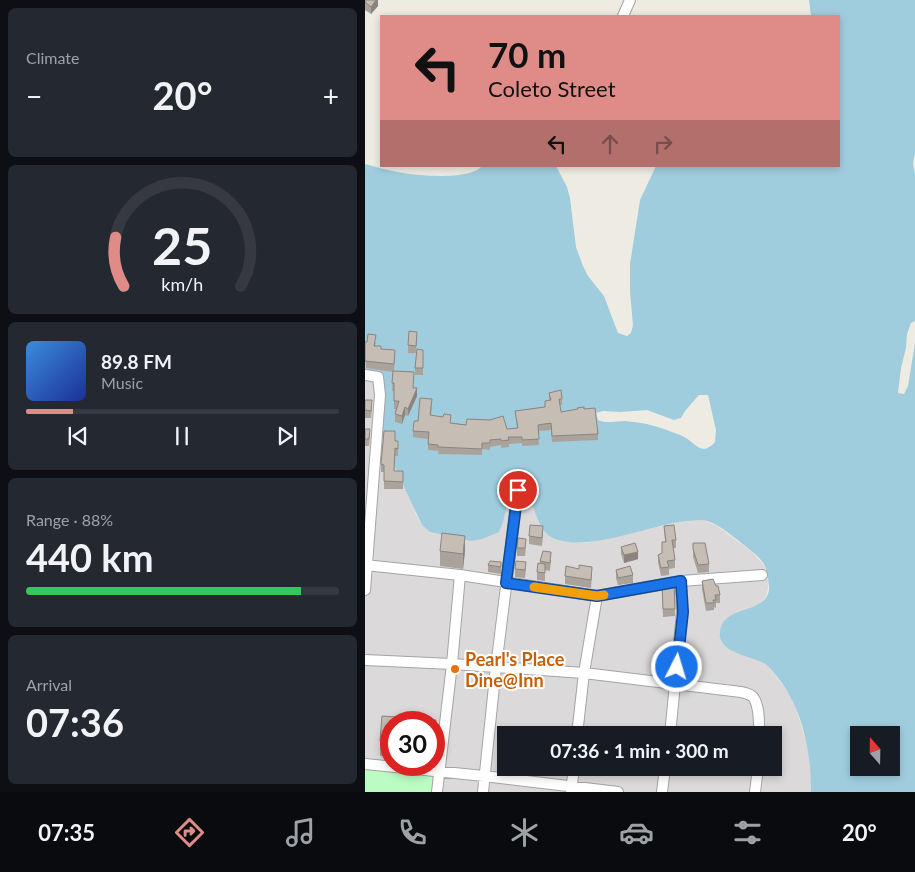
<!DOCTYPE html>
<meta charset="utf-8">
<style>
body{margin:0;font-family:Lato,sans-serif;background:#242831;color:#f1f3f6;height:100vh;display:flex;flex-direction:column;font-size:19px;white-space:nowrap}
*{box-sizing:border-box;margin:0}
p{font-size:16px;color:#9ea1a6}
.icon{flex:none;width:28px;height:28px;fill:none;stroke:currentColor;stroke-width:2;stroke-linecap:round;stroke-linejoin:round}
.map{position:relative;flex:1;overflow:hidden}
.side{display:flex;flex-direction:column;gap:8px;padding:8px;background:#0d0f14;width:365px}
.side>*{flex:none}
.guide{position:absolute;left:15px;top:15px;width:460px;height:152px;border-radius:0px;box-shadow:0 2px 8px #0003;background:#df8b87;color:#111;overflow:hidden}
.needle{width:32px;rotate:340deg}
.tools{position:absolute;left:485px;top:726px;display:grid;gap:10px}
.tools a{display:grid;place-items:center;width:50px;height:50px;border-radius:0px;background:#171b24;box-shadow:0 2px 8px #0003;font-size:25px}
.speed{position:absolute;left:15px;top:711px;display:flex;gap:10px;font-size:25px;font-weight:700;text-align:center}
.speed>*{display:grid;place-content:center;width:65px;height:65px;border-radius:50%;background:#171b24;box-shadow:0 2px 8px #0003;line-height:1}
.speed .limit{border:8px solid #d22;background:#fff;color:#111}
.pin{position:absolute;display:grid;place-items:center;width:42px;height:42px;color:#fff;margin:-21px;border:2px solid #fff;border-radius:50%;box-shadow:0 1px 5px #0007}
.me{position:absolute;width:55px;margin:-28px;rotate:5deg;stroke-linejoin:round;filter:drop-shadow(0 0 4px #0008)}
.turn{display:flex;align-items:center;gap:18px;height:105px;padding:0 25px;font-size:22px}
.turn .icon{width:65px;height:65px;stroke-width:2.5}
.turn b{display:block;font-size:35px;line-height:42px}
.lanes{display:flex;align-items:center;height:48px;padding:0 25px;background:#0003;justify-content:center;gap:25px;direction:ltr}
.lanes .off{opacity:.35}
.big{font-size:38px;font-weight:700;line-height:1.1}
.side .card{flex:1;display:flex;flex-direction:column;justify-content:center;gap:8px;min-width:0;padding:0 18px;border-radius:8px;background:#242831}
.side .dial{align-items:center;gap:0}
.dial svg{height:130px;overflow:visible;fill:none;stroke:#363941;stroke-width:7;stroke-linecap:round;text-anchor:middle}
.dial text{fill:#f1f3f6;stroke:none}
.song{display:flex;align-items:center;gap:15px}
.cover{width:60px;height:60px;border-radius:8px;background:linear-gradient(135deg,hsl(210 70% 55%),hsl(230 70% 35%))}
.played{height:5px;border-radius:2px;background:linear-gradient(90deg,#df8b87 15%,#363941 15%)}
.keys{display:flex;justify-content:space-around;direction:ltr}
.heat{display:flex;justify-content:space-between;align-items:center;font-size:28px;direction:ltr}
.charge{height:8px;border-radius:4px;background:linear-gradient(90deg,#34c759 88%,#363941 0)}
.trip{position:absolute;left:132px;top:726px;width:285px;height:50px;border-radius:0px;background:#171b24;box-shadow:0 2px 8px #0003;font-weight:700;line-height:50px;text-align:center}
.dock{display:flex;height:80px;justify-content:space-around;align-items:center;background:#090b0e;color:#9ea1a6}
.dock .icon{width:35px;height:35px}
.dock .selected{color:#df8b87}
.dock b{font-size:22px;color:#f1f3f6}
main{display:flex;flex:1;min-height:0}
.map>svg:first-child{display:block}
.residential{fill:#dbd9d9;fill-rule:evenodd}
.park{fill:#bbfcc4}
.water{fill:#a0cdde;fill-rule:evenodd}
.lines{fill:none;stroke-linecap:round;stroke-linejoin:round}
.minor-casing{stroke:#a4a4a4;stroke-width:12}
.minor{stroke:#fff;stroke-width:10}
.wall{fill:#aaa39c}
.shaded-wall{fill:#8b847f}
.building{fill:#c6bdb5;stroke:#8b847f}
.route-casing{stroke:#114b97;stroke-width:12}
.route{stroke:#1a73e8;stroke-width:9}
.slow{stroke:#f59e0b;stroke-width:9}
.food-dot{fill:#e8710a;stroke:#fff;stroke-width:2}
.labels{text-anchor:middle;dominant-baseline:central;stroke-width:4;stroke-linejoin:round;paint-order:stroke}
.food-label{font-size:18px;font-weight:bold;fill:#c56008;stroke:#fff;text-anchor:start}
</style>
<main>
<section class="side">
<div class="card"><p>Climate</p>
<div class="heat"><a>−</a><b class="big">20°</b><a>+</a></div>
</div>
<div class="card dial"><svg viewBox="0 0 100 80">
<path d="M14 69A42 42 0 1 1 86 69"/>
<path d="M14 69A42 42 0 0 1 9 39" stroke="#df8b87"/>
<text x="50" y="56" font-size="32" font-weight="700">25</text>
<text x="50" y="72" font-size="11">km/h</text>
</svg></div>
<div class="card">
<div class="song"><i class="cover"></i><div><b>89.8 FM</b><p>Music</p></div></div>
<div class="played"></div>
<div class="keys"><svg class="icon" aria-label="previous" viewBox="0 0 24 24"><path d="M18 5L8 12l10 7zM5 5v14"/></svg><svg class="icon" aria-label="pause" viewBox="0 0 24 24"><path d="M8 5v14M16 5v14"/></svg><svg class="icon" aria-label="next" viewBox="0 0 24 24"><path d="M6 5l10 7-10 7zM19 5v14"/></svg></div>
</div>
<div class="card"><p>Range · 88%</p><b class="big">440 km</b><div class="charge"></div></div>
<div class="card"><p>Arrival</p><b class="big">07:36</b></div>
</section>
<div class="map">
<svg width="550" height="792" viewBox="0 0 550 792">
<rect width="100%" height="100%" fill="#eeebe2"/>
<path class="residential" d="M0,373h13l13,82 6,17 15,30 4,13 6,10 8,7 8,2 67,-18 4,-25 5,-9 2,-1h4l7,11 15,35 4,7 15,7 26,2 92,-21 24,-2 14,6 35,26 12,13 5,19 -3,13 -7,7 -18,7 -22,21 2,8 5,6 12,7 19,6 11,7 22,29 5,11 12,38 4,33v15h-446zM26,722h43v43h-43zM141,735h268v33h-268z"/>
<path class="park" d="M0,770l68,6 -1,16h-67z"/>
<path class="water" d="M444,0h106v153l-2,10 2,12v146l-4,2 -4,11 -1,14 -5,20 -3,25 6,1 4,-8 7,-43v449h-104c0,-39 -8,-83 -33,-114 -4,-5 -8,-11 -13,-14 -13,-8 -35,-9 -43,-22 -3,-5 -3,-10 -1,-15 8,-24 56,-12 47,-48 -1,-5 -2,-11 -4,-15 -6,-9 -17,-16 -25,-23 -11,-8 -23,-19 -36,-21 -5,0 -10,1 -15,1 -38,3 -109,36 -140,14 -9,-7 -15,-30 -20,-41 -2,-4 -5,-8 -8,-13l-6,1c-8,16 -7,34 -15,50l-17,7 -11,2 -41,-9 -8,-7 -25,-53 -13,-33 -3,-8 2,-41 -18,-17v-209c12,3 25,7 38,9 17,3 68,7 79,-7h74l11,21 3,11 6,49 7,19 5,10 16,20 14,37 9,3 4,-3 2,-8 -3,-33v-28l10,-64 16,-34h183v-150h-28zM334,395h9l8,35 -1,12c-13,14 -18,3 -29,-4 -6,-4 -13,-5 -19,-8 -13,-5 -27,-8 -42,-9 -10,0 -18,3 -27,-1l-2,-7 7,-2 17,1 27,-2 27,10 7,-2 4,-7zM494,735h32v33h-32z"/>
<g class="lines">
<defs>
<path id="minor" d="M258,16l7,-16
M0,375l13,2 2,18 -15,195
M0,565l95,10 137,21 84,-15 81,-6
M0,660l87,4 132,9 157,19c5,1 9,2 12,5 7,9 6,27 6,38
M212,735l7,-62 13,-77
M305,735l12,-123 -1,-31
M0,764l119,12 134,16
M206,791l3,-23
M72,792l15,-128 8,-89
M118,792l13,-125 22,-177
M297,792l3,-24
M390,792l3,-24"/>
</defs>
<use href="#minor" class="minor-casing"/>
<use href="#minor" class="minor"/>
</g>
<path class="wall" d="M13,0v6l-7,8 -6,-4v-9z
M52,340l-1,13h-8v-8z
M0,342l11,1 -1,3 20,12 -1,13 20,17 3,8 -9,20 -3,-1 -3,9 -7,-2v-8l1,-5h-2v-18h-2l1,-19 -27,-4z
M58,350v25h-8v-7z
M184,393l13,6v6h-2l1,7 23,-3 14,25v6l-46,2 -1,-12 -13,1 1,14 -17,1v-3l-13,1v3l-8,1v-3l-11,2v3l-8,-1v6l-44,-1v-3l-10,-1v-11l-15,-2v-6l19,-26 -1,11 20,7 56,6 10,-1 -2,-17 30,-4v-6h4z
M0,400l7,8 -1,10h-6z
M0,429l5,7 -1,10h-4z
M30,441l3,7v8h-3l-1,15h9v18h-19v-17h-3v-8z
M299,526l12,14v8h-3l2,12v8l-6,1v6l-8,1 -3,-14v-7l4,-2 3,-11z
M178,534l-1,12 -13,-2v-8z
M328,543l16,21v8l-11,1 -5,-16z
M161,547l-1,9h-8v-8z
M256,547l17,12 -14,4 -3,-9z
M75,551h25l-2,18 -23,-3z
M186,560l-1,11 -5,-1v11l-8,-1v-8l3,-9v-2z
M136,562v12l-13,-2v-7z
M150,569h11l-1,9 -10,-1z
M251,570l17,5v8l-15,2 -2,-7z
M227,575l-1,13 -26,-4v-8z
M337,581l18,14v8h-4v5l-2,-1v3l-8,1 -4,-22z
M309,582l1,34 -12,1 -1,-33z
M17,716l54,4v15l-2,17v-30h-43v35l-11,-1v-15z"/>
<path class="shaded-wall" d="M11,0h2v6l-7,8v-7z
M52,388v8l-9,20v-7z
M40,407v8l-3,9v-8z
M100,536v15l-2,18v-15z
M273,552v7l-14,4v-8z
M71,720v15l-2,17v-16z"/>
<path class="building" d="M1,0h10l-5,7 -6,-5z
M44,331l8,1 -1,14 -8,-1z
M3,334l8,1 -2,11h7v3l14,1 -1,14 -29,-3v-19h2z
M52,349l6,1v18h-8z
M28,371l21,1 -1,16h4l-9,21 -3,-2 -3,9 -7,-2 4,-13h-5v-18h-2z
M196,390l1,9h-3l2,13 17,-3 -1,-1 7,-1v2l11,-1 3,26 -46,2 -1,-13 -13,2 1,14 -17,1v-3h-14l1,3 -8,1v-2l-11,1v3h-8v6l-44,-2v-2l-10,-1 1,-12 -16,-1 1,-10h4l2,-23 12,1 -2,16 13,2 1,-3 7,1 -1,8 16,2 1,-6 23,1 13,-4 4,13 11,-1 -3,-17 30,-4v-6l6,-1 -2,-7z
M0,400h7l-1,11 -6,-1z
M0,429h5l-1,10h-4z
M19,431h11v10h3v8l-3,-1 -1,23h9v11l-19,-1v-16l-3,-1z
M165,525l13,1 -1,12 -13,-2z
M309,525l2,15h-4l3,20 -8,1 2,6 -8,1 -3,-13 4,-2v-11h4l-2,-16z
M77,533l23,3 -2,18 -23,-3z
M153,538l8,1 -1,9h-8z
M270,543l3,9 -14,3 -3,-8z
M328,543h12l4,21 -11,1 -5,-16z
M178,551l8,1 -1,11 -10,-2z
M125,561l11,1v5l-13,-2z
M151,561l10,1 -1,8 -10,-1z
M173,563l7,1v9l-8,-1z
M214,565l13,2 -1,13 -26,-4 1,-10 13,3z
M265,566l3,9 -15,3 -2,-8z
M348,579l3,7h2l2,9h-5l1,5h-3l1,3h-8l-4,-22z
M309,582l1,27h-12l-1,-25z
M17,716l54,4 -2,16v-14h-43v20l-11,-1z"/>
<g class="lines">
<defs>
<path id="route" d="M153,490l-12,93 91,13 84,-15 2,31 -6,55"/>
</defs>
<use href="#route" class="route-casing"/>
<use href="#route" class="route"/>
<path class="slow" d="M169,587l63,9 7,-1"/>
</g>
<circle class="food-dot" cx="90" cy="669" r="5"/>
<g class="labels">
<g class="food-label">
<text x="100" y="659">Pearl's Place<tspan x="100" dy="21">Dine@Inn</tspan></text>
</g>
</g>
</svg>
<div class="tools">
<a><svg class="needle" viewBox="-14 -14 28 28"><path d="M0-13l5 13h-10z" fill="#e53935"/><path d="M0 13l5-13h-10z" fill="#9ea1a6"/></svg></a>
</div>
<div class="speed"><div class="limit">30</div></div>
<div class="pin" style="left:153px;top:490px;background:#d93025"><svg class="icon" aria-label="arrive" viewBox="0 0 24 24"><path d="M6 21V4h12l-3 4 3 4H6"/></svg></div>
<svg class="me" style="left:312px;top:667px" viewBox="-20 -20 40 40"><circle r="17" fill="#1a73e8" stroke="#fff" stroke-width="3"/><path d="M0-11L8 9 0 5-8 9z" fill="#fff"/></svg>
<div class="trip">07:36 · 1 min · 300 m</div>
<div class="guide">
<div class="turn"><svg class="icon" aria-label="left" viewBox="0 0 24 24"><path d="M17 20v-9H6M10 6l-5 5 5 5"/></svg><div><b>70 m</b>Coleto Street</div></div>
<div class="lanes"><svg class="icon" aria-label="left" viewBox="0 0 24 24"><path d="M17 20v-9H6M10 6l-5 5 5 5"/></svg><svg class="icon off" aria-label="ahead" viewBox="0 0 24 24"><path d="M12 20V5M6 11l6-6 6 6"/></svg><svg class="icon off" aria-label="right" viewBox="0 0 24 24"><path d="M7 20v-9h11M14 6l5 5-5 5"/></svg></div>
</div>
</div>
</main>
<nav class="dock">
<b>07:35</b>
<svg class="icon selected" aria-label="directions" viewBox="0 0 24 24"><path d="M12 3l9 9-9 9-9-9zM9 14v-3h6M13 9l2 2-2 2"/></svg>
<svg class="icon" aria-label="music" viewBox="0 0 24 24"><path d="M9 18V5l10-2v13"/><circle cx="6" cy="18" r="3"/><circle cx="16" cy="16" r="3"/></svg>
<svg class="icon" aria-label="phone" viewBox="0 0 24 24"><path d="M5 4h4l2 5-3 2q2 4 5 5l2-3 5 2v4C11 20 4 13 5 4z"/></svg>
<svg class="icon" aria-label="climate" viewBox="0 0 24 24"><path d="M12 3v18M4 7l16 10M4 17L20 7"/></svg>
<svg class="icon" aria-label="car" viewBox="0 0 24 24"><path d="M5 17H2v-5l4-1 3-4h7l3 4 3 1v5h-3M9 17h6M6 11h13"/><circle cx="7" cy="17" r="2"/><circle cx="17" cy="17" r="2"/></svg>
<svg class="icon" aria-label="filters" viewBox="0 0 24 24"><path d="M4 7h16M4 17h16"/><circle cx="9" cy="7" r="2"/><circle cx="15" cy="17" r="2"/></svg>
<b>20°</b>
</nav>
